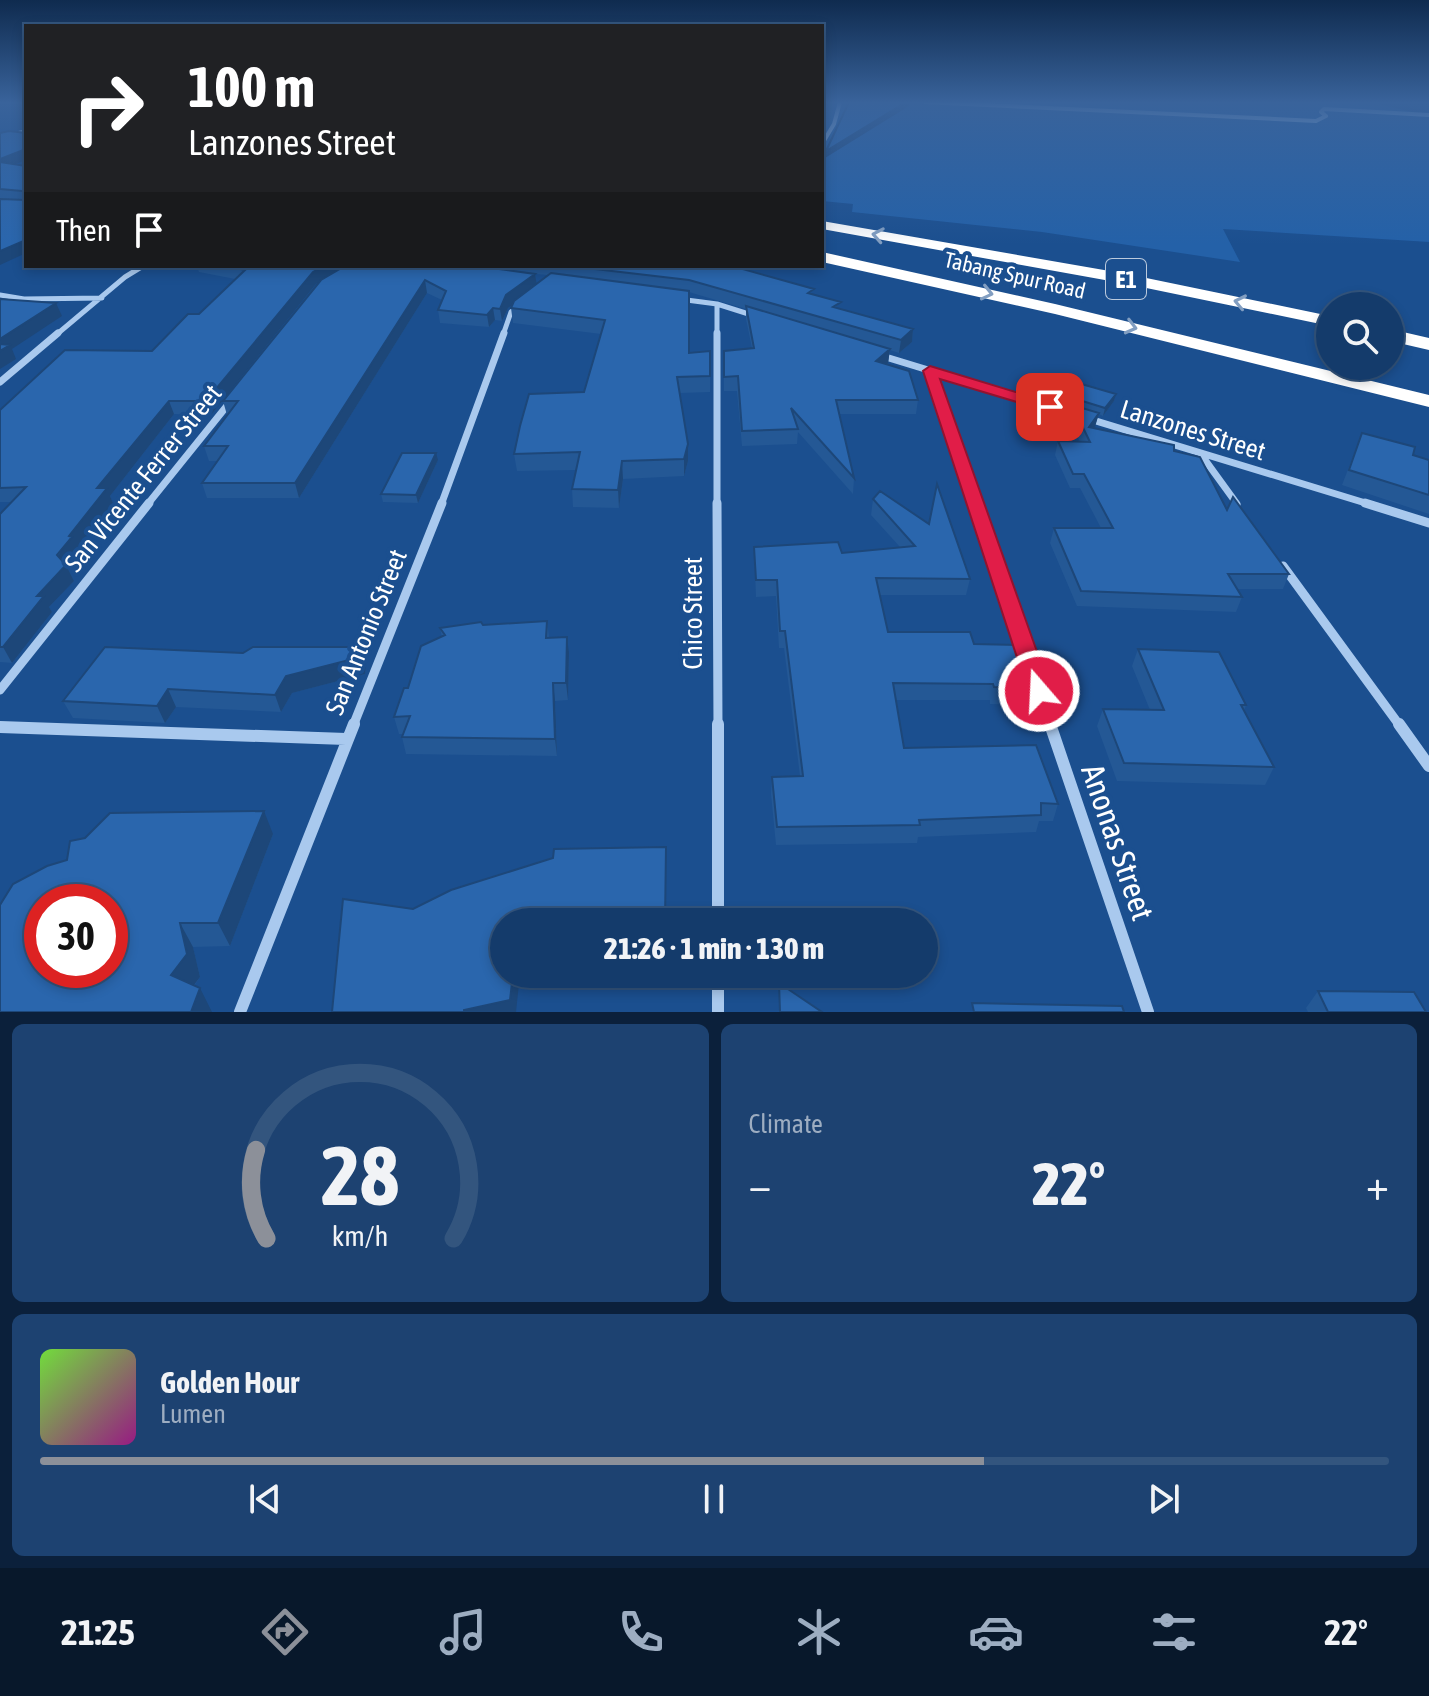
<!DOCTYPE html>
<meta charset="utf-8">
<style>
body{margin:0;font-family:"Asap Condensed",sans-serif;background:#1d4271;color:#f1f3f6;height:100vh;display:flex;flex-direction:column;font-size:30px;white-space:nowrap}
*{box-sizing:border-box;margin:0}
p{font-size:26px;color:#9dadc1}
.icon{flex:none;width:44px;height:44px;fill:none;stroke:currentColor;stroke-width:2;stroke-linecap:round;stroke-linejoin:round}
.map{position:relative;height:1012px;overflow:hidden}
.panel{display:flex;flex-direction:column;gap:12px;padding:12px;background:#0b203b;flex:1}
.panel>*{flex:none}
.banner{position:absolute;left:24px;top:24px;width:800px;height:244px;border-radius:0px;box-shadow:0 4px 12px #0003,0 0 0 2px #33557e;background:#202124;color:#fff;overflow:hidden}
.controls{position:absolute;left:1316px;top:292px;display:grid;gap:16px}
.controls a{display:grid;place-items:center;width:88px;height:88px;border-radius:50%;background:#143b6b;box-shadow:0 4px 12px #0003,0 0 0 2px #33557e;font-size:40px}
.speed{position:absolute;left:24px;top:884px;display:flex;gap:16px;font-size:40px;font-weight:700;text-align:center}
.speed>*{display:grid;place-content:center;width:104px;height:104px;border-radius:50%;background:#143b6b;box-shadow:0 4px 12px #0003,0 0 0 2px #33557e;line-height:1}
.speed .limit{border:12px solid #d22;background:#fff;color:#111}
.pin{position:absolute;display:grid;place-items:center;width:68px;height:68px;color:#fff;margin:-34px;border-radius:16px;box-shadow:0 4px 12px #0006}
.me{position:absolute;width:88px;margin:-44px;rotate:341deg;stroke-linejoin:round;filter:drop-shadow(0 0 6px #0008)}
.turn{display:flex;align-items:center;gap:28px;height:168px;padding:0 32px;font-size:36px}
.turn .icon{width:104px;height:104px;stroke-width:2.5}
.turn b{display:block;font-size:56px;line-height:68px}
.then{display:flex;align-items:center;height:76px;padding:0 32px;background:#0003;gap:16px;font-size:30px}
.big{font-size:60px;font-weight:800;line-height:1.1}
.panel .tile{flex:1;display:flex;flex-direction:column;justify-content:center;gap:12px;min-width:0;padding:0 28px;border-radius:12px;background:#1d4271}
.panel .dial{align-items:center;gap:0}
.dial svg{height:208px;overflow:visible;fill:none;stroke:#33557e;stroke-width:7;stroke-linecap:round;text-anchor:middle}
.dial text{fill:#f1f3f6;stroke:none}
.song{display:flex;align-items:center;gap:24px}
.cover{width:96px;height:96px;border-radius:12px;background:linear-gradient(135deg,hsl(100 70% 55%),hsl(310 70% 35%))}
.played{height:8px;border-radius:4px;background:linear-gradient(90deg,#8c9099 70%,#33557e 70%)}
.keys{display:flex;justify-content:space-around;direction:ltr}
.heat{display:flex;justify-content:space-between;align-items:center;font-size:44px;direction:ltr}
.panel .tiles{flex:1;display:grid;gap:12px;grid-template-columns:1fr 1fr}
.tile:last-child{grid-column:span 2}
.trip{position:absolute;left:490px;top:908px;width:448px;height:80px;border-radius:40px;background:#143b6b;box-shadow:0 4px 12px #0003,0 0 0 2px #33557e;font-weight:800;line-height:80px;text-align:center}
.tab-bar{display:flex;height:128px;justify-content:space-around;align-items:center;background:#08182b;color:#9dadc1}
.tab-bar .icon{width:56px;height:56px}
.tab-bar .selected{color:#8c9099}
.tab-bar b{font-size:36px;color:#f1f3f6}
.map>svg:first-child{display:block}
.green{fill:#2461a8}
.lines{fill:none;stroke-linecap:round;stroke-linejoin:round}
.street-far4{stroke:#a9c9ee;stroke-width:4}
.street-far3{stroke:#a9c9ee;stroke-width:5}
.street-far2{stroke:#a9c9ee;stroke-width:7}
.street-far1{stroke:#a9c9ee;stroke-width:9}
.street{stroke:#a9c9ee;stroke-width:12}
.highway{fill:#fff;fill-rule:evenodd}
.wall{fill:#245895;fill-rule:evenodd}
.shaded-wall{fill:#1d4779}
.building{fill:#2a66ad;stroke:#1d4779;stroke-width:2;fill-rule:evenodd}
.oneway{stroke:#829ec1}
.route{fill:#e11d48;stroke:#92132f;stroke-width:2}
.labels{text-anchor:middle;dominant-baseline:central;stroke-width:8;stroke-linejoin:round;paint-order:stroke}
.far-street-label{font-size:22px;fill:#fff;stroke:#1b4f8f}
.shield{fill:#1b4f8f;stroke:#bbcadd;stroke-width:2}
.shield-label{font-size:24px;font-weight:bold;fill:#fff}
.street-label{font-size:26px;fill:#fff;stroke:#1b4f8f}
.near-street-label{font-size:32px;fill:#fff;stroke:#1b4f8f}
</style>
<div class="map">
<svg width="1429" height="1012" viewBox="0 0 1429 1012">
<rect width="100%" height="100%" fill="#1b4f8f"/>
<path class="green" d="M822,102h548l59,14v126l-206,-13 17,33 -198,-30 -190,-20 1,-8 -31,-3z"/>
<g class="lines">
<path class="street-far4" d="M925,102l391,19 10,-5 -5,-4 3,-3 105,6
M0,138l26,-7
M822,144l12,-20 6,-22"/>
<path class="street-far3" d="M0,295l24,4 78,-1
M679,299l38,5 38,12
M717,304v31
M56,335l69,-58 18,-11
M503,335l8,-23 9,-7"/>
<path class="street-far2" d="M717,333v172
M879,355l493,150
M930,371l46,134
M0,382l58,-49
M1200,453l37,51
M147,505l83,-103
M441,505l63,-172"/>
<path class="street-far1" d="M717,503l1,223
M975,503l76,223
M1365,503l64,20
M1283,566l117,160
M0,690l149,-187
M353,726l89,-223"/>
<path class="street" d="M718,724v198
M1050,724l98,288
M1399,724l30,42
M0,727l346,12
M718,974v38
M240,1012l114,-288"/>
<path class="highway" d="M822,221l305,53 203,42v10l-203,-42 -305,-55z
M822,252l233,52 374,91v12l-374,-93 -233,-52z
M1390,329l39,9v12l-39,-9z"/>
</g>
<path class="wall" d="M1401,102h28v8l-16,-1z
M0,133l14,31 12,2v87l-26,-54z
M197,266h535l81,28 27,15 73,20 -1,13 -13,11 -9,-3 -2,13 -1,2 31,35 -2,14h-77l15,64 -1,16 -55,-62 -1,12 -55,2 -5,-55h-13v-40l28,-3 -6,-29v-10l-57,-17v61l21,-2v41l-30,1 8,51v17l-4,15 -61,3 -4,29 -46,-1 -1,-18 4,-19 -59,1 -3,-17 70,-62 17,-58 -88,-11 -2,-15 2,-4 -5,4 -6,13 -7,-1 -6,7 -49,-4 -2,-13 4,-10 -15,-7 -128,205h-92l-5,-15 16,-22h-9l-5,-15 23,-31 -4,-14 96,-118 -3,1 -105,131 -37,-1 -64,82 3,7 -35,46 1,3 -12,15 7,14 -25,26 3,5 -40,51 -12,-1v-148l12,-12h-12v-92l152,-59 47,-37 36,-35 -36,-7zM535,274l13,1 -12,9z
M1116,394l-2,7 -11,15 -4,-2 -5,14 80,23 53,59 62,64 -6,15h-46l5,8 -6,15 -159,-6 -27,-63 4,-15h47l-21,-40h-10l-15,-33 3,-14 22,1 -11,-23 3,-13 -7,-2 1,-8z
M1362,433l51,22 16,5v54l-87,-29z
M438,460l-20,43 -35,-1 -2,-8z
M873,499l97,80 -4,16h-87l9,37 86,12 60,45 -4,16 -40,-1v-4h-94l8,48 154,56 -5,17h-14l-3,11 -118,5 -1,6 -141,2 -5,-51 1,-17 28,-1 -16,-128h-5l-3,-52 -20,1 -2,-50 88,6 58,-6 -29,-32z
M547,621l2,16 20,16 -1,47 -13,1 2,55 -151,-2 -4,-17 1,-3h-4l-5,-17 14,-29 34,-51 -2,-9z
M1138,649l108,56 -2,6 30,56 -9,18 -148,-4 -20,-55 6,-17 47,1 -18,-44z
M366,664l-1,10 -73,19 -11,19 -105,-5 -11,16 -92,-5 -10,-17z
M273,834l-43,112 -37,1 7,30 -6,9 -194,26z
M1318,991l108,21h-118l-2,-4z"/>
<path class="shaded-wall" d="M906,102h3v4l-84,52 1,-7z
M26,149v11l-26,10v-11z
M26,240v13l-26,12v-14z
M324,266h24l-32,18 -105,131 -5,-14 107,-129z
M535,274l2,12 -29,22 -6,13 -2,-12 6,-14z
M425,280l2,13 -128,205 -4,-15z
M56,303l6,13 -50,33 4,10 -16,10v-30z
M493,308l2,12 -6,7 -2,-12z
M913,329l-1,13 -13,11 2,-13z
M890,349l-2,14 -13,12 1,-14z
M1116,394l-2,7 -11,15 2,-8z
M169,401l5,13 -64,82 3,7 -35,46 1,3 -12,15 7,14 -25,26 3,5 -40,51 -9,-16 34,-51 32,-60 28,-48z
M1099,413l-4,14 -7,10 1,-10z
M688,444v17l-4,15v-17z
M436,453l2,7 -20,43 -2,-8z
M622,461l1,18 -4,29 -1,-18z
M567,637l2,16 -1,47 -2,-17z
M361,647l5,17 -1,10 -73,19 -11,19 -6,-17 11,-19z
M553,683l2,18 2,55 -2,-17z
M168,689l8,18 -11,16 -8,-17z
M264,811l9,23 -43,112 -12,-23z
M180,923l13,24 7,30 -16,21 -13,-23z
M513,974h7l-4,38h-52v-2z
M200,988l12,24h-21z"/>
<path class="building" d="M849,102h57l-80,49z
M9,131l17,2v16l-26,10v-26z
M0,162l26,4v28l-4,-3 -22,-2z
M0,199l26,1v-1v41l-26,11z
M226,266h98l-11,6 -107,129h-37l-72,87h10l-38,48 3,1 -15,18 9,10 -29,31h7l-41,51h-3v-133l26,-27 -26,1v-78l65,-60 87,1 36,-37h11l46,-44z
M345,266h132l58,8 -29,21 -6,14 -7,-1 -6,7 -49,-5 8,-19 -21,-11 -130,203h-93l26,-37h-24l34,-45h-15l98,-121z
M569,266h163l82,23 -6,4 33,9 -8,5 80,22 -12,11 -212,-60z
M551,273l138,18v62l21,-2v25l-33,1 11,67 -4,15 -62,2 -4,29 -46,-1 8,-37 -66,2 6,-28 9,-32 55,-2 21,-72 -94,-12 3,-7z
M0,299l56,4 -56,36z
M746,306l144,43 -14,12 33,10 9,29h-82l18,78 -63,-70 7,21 -56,2 -4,-55 -14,1v-26l30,-3z
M0,344l10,1 -10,6z
M1078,383l38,11 -11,14 -39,-12z
M1072,405l27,8 -10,14 85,18v6l26,6 27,53 6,-13 56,77h-61l14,23 -161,-6 -27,-63h59l-29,-54h-11l-15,-33 32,1z
M1362,433l53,14 -2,8 16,5v35l-80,-25z
M402,453h34l-20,42 -35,-1z
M937,484l33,95 -94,-1 12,54h82l4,12 48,1 12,44 -40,-2 -1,-3 -100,-1 11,65 132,-3 22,59 -17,-1v12l-122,5 1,5 -143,2 -5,-50 31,-1 -18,-145h-5l-3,-51h-21l-2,-33 84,-5 4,11 73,-7 -42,-47 7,-8 49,33z
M547,621l-1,17 21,-1 -1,46h-13l2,56 -153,-2 8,-21 -16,1 10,-29h4l13,-42 24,-11 -5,-7 41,-6 2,3z
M105,647l138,6 10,-6h108v10l-75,19 -11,19 -107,-6 -11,17 -94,-5z
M1138,649l81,3 27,53h-5l33,62 -150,-4 -21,-54 61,1z
M264,811l-46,112h-38l7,31 -16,21 29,13 -9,24h-191v-107l13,-21 34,-18 20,-6 3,-19 15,-3 25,-25zM42,902h68v68h-68z
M666,847l-1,75h-161v52h9l-3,26 -46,10v2h-132l11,-113 70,10 38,-19 102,-32 1,-9z
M779,983l43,29h-42z
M1318,991l96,1 12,20h-98z
M972,1003l150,3 2,6h-150z"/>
<defs><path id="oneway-chevron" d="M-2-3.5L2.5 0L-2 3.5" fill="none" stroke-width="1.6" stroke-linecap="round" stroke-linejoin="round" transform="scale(2)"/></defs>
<g class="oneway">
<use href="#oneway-chevron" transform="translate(878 235) rotate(-170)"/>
<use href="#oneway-chevron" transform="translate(987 293) rotate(13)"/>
<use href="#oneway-chevron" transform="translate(1240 302) rotate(-168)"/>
<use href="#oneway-chevron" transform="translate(1131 327) rotate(14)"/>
</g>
<linearGradient id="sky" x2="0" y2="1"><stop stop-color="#0f2b4f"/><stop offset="0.42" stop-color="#39639b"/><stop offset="1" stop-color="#39639b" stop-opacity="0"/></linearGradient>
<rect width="1429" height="244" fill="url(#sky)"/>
<path class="route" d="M930,366l125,38 3,3 -8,5 -110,-33 111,312 -4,6 -8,3 -8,-3 -3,-6 -105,-320z"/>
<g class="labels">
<g class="far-street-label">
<text transform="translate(1015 275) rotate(13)">Tabang Spur Road</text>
</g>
<rect class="shield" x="1106" y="259" width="40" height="40" rx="6"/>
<g class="shield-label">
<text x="1126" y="279">E1</text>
</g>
<g class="street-label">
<text transform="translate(1193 430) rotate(17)">Lanzones Street</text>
<text transform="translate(143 478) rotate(-51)">San Vicente Ferrer Street</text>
<text transform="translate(693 613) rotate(-90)">Chico Street</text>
<text transform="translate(366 632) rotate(-68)">San Antonio Street</text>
</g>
<g class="near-street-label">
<text transform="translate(1118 842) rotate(71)">Anonas Street</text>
</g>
</g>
</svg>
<div class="controls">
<a><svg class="icon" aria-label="search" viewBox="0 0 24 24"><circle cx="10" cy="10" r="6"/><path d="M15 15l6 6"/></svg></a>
</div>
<div class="speed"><div class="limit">30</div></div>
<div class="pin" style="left:1050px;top:407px;background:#d93025"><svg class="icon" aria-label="arrive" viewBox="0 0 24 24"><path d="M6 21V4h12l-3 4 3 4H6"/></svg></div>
<svg class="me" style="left:1039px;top:691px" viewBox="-20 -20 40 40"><circle r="17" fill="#e11d48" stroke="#fff" stroke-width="3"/><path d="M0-11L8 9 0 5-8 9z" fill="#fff"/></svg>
<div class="trip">21:26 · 1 min · 130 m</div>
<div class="banner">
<div class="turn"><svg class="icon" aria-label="right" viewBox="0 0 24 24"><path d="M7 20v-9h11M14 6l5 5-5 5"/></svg><div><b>100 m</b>Lanzones Street</div></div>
<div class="then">Then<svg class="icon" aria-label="arrive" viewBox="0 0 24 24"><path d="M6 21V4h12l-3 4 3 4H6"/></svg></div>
</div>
</div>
<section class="panel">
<div class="tiles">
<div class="tile dial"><svg viewBox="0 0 100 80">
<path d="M14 69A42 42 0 1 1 86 69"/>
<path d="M14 69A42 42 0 0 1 10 35" stroke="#8c9099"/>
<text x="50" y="56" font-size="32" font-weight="700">28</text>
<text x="50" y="72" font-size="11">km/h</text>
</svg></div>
<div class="tile"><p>Climate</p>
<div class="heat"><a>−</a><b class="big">22°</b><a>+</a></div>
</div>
<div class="tile">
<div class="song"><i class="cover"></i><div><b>Golden Hour</b><p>Lumen</p></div></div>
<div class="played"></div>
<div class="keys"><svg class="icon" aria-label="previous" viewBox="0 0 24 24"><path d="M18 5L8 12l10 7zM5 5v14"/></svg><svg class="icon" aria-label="pause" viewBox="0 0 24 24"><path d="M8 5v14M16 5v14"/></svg><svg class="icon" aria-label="next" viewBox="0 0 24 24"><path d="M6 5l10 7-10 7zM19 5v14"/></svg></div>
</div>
</div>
</section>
<nav class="tab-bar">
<b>21:25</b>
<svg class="icon selected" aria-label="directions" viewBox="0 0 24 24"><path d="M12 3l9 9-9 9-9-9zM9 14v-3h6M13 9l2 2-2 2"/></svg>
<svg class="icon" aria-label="music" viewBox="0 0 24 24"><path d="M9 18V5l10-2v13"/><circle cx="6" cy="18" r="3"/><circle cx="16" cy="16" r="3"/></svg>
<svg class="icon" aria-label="phone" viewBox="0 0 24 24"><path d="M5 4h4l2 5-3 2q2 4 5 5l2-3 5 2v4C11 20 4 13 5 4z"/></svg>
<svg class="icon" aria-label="climate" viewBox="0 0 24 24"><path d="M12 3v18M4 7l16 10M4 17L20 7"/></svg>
<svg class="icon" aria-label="car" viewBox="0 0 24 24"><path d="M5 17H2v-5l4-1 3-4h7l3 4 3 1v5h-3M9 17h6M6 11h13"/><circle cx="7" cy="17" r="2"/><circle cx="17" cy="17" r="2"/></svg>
<svg class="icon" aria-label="filters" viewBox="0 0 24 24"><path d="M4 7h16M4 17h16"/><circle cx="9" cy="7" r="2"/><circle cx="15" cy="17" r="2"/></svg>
<b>22°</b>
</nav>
